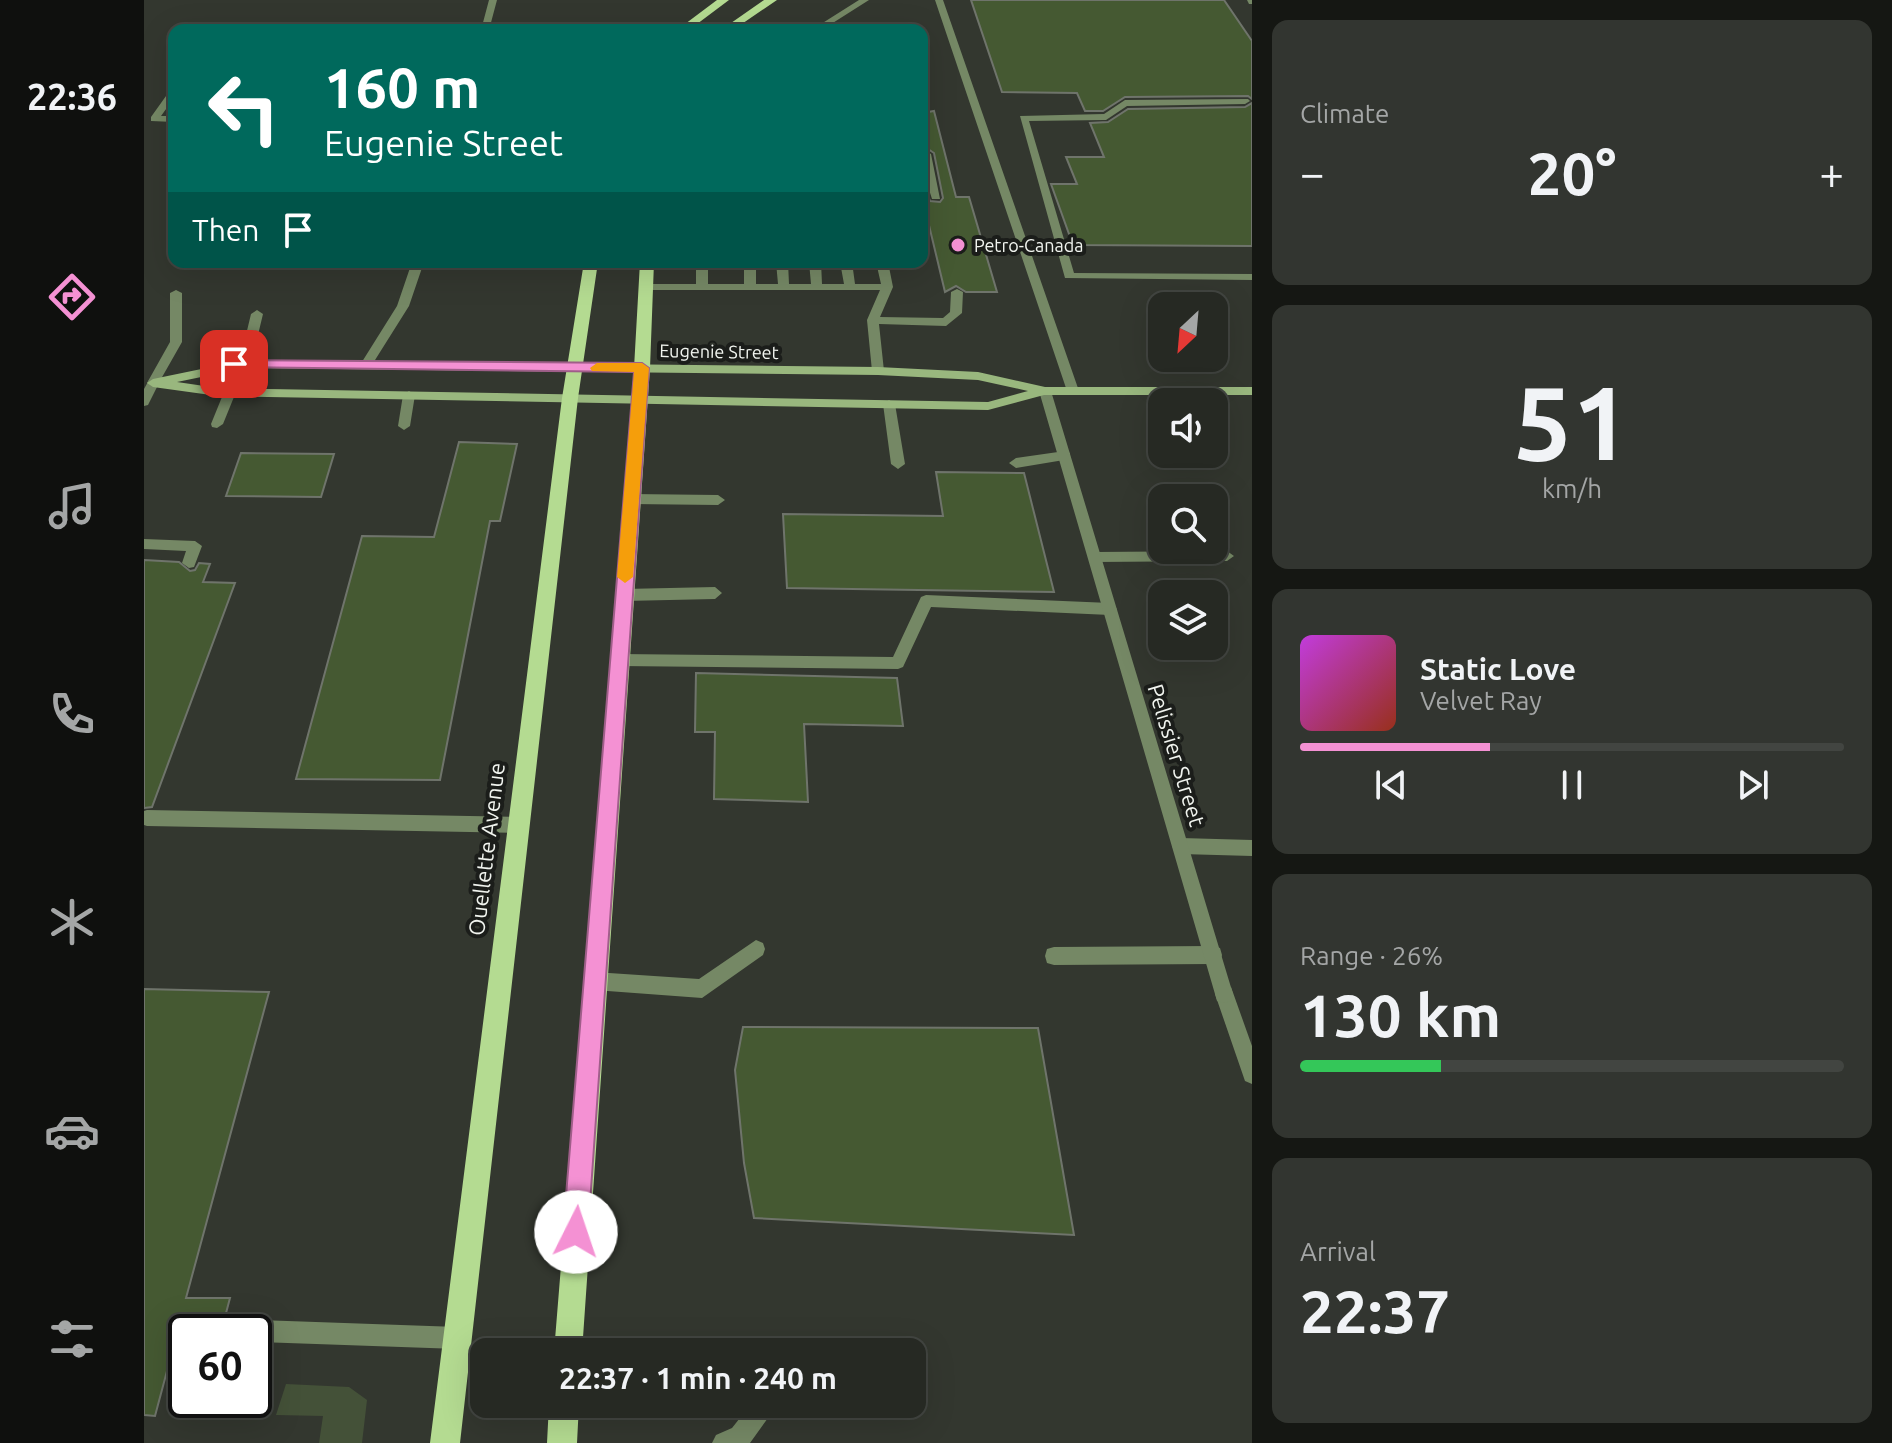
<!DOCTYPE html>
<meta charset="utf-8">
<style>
body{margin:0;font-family:Ubuntu,sans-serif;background:#323530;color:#f1f3f6;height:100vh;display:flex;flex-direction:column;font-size:30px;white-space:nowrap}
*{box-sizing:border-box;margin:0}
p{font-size:26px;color:#a4a6a6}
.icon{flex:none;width:44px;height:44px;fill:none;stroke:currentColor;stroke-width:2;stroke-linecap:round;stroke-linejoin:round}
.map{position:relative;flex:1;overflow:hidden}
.details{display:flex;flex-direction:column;gap:20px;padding:20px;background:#151713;width:640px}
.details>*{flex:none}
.top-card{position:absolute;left:24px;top:24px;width:760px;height:244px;border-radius:16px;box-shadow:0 8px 32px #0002,0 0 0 2px #424541;background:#00695c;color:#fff;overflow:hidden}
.needle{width:52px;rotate:206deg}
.buttons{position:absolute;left:1004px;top:292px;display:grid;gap:16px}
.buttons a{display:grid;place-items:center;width:80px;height:80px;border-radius:16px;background:#262923;box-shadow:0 8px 32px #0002,0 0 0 2px #424541;font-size:40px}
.speed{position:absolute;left:24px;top:1314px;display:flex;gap:16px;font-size:40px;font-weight:700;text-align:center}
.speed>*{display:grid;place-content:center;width:104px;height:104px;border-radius:50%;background:#262923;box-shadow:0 8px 32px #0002,0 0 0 2px #424541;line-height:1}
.speed .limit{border:4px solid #111;border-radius:12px;background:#fff;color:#111}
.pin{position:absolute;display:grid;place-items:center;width:68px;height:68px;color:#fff;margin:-34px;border-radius:16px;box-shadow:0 4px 12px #0006}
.me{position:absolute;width:88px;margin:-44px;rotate:4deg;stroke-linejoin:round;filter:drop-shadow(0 0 6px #0008)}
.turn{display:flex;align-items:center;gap:28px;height:168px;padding:0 24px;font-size:36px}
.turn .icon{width:104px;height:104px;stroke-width:2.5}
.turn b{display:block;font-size:56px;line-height:68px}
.then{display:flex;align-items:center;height:76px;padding:0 24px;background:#0003;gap:16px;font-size:30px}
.big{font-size:60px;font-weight:700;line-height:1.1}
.details .widget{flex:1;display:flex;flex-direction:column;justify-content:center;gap:12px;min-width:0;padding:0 28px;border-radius:16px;background:#323530}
.details .dial{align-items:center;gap:0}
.dial b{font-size:104px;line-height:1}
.song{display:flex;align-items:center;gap:24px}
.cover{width:96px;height:96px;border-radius:12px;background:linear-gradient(135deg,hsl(290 70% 55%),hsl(10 70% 35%))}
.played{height:8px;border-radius:4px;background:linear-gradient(90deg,#f491d3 35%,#424541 35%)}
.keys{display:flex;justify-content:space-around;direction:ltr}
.heat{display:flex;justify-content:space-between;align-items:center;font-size:44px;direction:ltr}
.charge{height:12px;border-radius:6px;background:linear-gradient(90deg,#34c759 26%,#424541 0)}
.trip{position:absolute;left:326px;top:1338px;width:456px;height:80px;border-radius:16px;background:#262923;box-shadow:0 8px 32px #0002,0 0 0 2px #424541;font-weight:700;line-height:80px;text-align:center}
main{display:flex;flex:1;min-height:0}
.tabs{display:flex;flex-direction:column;width:144px;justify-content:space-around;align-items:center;background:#0f100e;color:#a4a6a6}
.tabs .icon{width:56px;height:56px}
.tabs .selected{color:#f491d3}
.tabs b{font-size:36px;color:#f1f3f6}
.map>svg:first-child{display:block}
.green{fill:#445138}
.building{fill:#455932;stroke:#6f746b;stroke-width:2}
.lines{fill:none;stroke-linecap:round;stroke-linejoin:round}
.lane{fill:#758865;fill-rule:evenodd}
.street{fill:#758865;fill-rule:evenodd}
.secondary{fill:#99b77e;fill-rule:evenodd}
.primary{fill:#b4db91;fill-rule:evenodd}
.route{fill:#f491d3;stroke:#9f5e89;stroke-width:2}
.slow{fill:#f59e0b}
.poi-dot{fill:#f491d3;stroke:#1b1d1a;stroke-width:3}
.labels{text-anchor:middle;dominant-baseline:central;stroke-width:8;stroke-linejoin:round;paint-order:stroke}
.far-poi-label{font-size:18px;fill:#f1f4ef;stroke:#1b1d1a;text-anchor:start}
.far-street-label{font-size:18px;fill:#f1f4ef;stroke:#1b1d1a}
.street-label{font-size:22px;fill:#f1f4ef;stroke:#1b1d1a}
</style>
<main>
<nav class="tabs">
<b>22:36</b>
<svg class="icon selected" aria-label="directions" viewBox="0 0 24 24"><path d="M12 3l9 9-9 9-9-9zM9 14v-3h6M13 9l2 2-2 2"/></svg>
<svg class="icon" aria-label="music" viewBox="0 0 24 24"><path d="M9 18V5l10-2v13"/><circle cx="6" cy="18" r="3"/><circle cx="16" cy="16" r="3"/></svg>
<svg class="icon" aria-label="phone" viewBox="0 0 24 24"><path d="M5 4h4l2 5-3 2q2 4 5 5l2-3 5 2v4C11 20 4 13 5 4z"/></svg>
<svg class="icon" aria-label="climate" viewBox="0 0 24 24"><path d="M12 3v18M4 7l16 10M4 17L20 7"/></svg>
<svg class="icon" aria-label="car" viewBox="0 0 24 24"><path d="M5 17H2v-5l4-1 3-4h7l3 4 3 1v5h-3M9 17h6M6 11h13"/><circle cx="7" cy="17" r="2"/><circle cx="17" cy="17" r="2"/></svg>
<svg class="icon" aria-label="filters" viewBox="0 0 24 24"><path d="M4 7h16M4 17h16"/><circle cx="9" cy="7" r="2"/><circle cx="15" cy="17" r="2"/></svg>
</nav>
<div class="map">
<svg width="1108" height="1443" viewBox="0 0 1108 1443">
<rect width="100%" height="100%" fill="#33372f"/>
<path class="green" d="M142,1384l63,3 18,13 -5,43h-43l4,-27 -47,-1z"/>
<path class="building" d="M827,0h253l28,41v58l-4,-3 -123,1 -22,14h-18l-8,-18 -75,-1z
M1108,103v143l-179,-1 -22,-61h26l-11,-27h38l-14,-34 18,-1 20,-13 117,-2z
M790,111l22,86h13l28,95h-31l-10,-6 -11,6 -23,-96 2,-12 6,17 10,1 3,-4 -9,-45 -12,-8v-32z
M315,442l58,2 -17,77h-10l-50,259 -144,-1 66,-243 72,1z
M97,453l93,1 -13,43 -95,-1z
M792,472l88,1 30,119 -267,-4 -4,-74 160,2z
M0,560l35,2 11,9 5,-1 4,-7 11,1 -7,18 32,1 -83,224 -8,1z
M552,673l201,5 6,48 -99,-2 4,78 -94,-3 1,-67h-20z
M0,989l125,3 -83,306h44l-9,34h-35v9h-11l-20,75 -11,-1z
M599,1027l295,1 36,207 -320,-17 -10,-55 -9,-93z"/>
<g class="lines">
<path class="lane" d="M345,0h8l-8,30h-8z
M715,0h10l-41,26 -7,-2z
M791,0h8l136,391 -2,3h-8l-2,-3z
M1103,0h5v4h-3z
M407,25l4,3 -1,2h-10z
M30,88v10l-13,18h13v6l-23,-1v-4l20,-28z
M1104,99l2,2 -5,3 -118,2 -21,14 -77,1 45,152 178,1v6l-187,-2 -45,-162 84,-2 21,-14z
M778,148l9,6 9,45h-8l-6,-19 -4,1z
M268,262h12l-15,44 -39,62h-8l-2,-3 37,-59z
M552,262h12v22h36v-22h12v22h22l-2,-22h12l1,22h22l-2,-22h12l1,22h22l-4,-22h12l3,22h26l-5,-22h12l5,25 -13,30 63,1 7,-6 1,-20 6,-3 6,3 -1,21 -16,13 -67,-2 5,47 -6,4 -6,-4 -5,-51 13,-30h-234l-6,-3 6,-3h50z
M32,290l6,3v49l-25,44 -4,1 -6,-4 23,-41v-49z
M113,310l6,4 -12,50 -6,4 -6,-4 12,-50z
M86,388l6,4 -13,32 -6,4 -5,-1 -1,-3 13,-32z
M265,391l6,4 -5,31 -6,4 -6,-4 5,-31z
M745,400l6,4 10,60 -7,5 -7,-5 -8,-60z
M921,451l5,2v6l-54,9 -7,-5 7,-5z
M487,494l87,1 7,5 -7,5 -87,-1 -7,-5z
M0,539l51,2 7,5 -8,21 -5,1 -7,-5 4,-12 -42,-2z
M1083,551l7,5 -7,5 -132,1 -7,-5 7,-5z
M571,587l7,6 -7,6 -91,2 -7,-6 7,-6z
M782,595l184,8 7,6 -7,6 -179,-8 -28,60 -5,2 -279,-3 -5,-2 -3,-4 3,-4 5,-2 274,3 28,-60z
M3,810l372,7 6,2 3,6 -3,6 -6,2 -372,-7 -3,-1v-14z
M1037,838l71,2v16l-71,-2 -6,-2 -3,-6 3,-6z
M612,940l7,3 2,6 -2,6 -61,43 -108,-8 -7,-2 -2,-7 2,-7 7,-2 105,7z
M1069,946l7,2 2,7 -2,7 -7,2 -159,1 -7,-2 -2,-7 2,-7 7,-2z
M1080,985l7,2 21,59v38l-7,-3 -30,-87 2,-7z
M115,1320l199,7 8,3 3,8 -3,8 -8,3 -199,-7 -5,-2v-8l-6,-1 3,-8z
M607,1404h27l-28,39h-38l4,-8 16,-7z"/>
<path class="street" d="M9,379l6,4 -11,22 -4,1v-17l5,-9z
M901,387l6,4 182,603 -2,7 -7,2 -7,-2 -2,-7 -176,-603z"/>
<path class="secondary" d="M101,360l633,7 100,5 67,15h207v8h-208l-56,15 -770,-14 -65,-9 -6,-4 6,-4zM101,368l633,7 100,5 50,11 -40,11 -770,-14 -41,-6z"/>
<path class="primary" d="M573,0h12l-40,30h-12z
M620,0h13l-44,30h-12z
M440,262h14l-20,136 -118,1045h-30l132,-1045z
M496,262h14l-4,106 -68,984h-28l80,-984z
M405,1404h30l-2,39h-30z"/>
</g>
<path class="route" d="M90,360l408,3 7,5 -61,864 -4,8 -8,4 -9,-4 -4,-8 71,-860 -405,-5v-6z"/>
<path class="slow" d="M453,363h45l7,5 -16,209 -8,6 -8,-6 17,-205 -42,-1 -2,-3z"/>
<circle class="poi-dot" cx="814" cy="245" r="8"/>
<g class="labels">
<g class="far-poi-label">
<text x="830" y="245">Petro-Canada</text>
</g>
<g class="far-street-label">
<text transform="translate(575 351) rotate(1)">Eugenie Street</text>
</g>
<g class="street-label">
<text transform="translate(1033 755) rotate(73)">Pelissier Street</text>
<text transform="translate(342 849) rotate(-83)">Ouellette Avenue</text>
</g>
</g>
</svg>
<div class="buttons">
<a><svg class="needle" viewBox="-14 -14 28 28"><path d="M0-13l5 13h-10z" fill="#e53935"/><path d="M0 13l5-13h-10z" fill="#a4a6a6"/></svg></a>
<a><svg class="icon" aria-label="sound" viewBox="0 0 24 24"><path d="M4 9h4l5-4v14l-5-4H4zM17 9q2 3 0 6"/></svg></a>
<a><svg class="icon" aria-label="search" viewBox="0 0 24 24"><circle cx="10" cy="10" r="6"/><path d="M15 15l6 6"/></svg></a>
<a><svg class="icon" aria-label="layers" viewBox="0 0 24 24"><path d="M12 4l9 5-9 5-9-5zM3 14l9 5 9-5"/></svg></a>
</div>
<div class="speed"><div class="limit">60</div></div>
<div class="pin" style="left:90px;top:364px;background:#d93025"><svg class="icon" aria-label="arrive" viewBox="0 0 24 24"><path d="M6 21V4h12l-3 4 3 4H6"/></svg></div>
<svg class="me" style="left:432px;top:1232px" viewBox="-20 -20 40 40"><circle r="19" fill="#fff"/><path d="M0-13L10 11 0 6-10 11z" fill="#f491d3"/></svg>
<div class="trip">22:37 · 1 min · 240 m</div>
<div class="top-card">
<div class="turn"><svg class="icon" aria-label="left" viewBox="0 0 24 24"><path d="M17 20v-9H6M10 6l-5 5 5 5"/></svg><div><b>160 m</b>Eugenie Street</div></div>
<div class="then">Then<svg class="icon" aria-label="arrive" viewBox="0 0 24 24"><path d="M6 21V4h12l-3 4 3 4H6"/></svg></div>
</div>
</div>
<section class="details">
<div class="widget"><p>Climate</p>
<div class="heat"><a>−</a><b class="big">20°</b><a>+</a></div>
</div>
<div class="widget dial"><b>51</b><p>km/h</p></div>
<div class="widget">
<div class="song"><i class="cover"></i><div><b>Static Love</b><p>Velvet Ray</p></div></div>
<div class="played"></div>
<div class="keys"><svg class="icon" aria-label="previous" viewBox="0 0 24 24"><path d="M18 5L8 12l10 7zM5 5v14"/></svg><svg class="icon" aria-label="pause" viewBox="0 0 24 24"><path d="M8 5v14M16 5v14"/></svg><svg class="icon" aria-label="next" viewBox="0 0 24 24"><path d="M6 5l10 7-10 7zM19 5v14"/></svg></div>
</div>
<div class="widget"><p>Range · 26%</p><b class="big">130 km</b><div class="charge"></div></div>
<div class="widget"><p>Arrival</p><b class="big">22:37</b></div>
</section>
</main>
